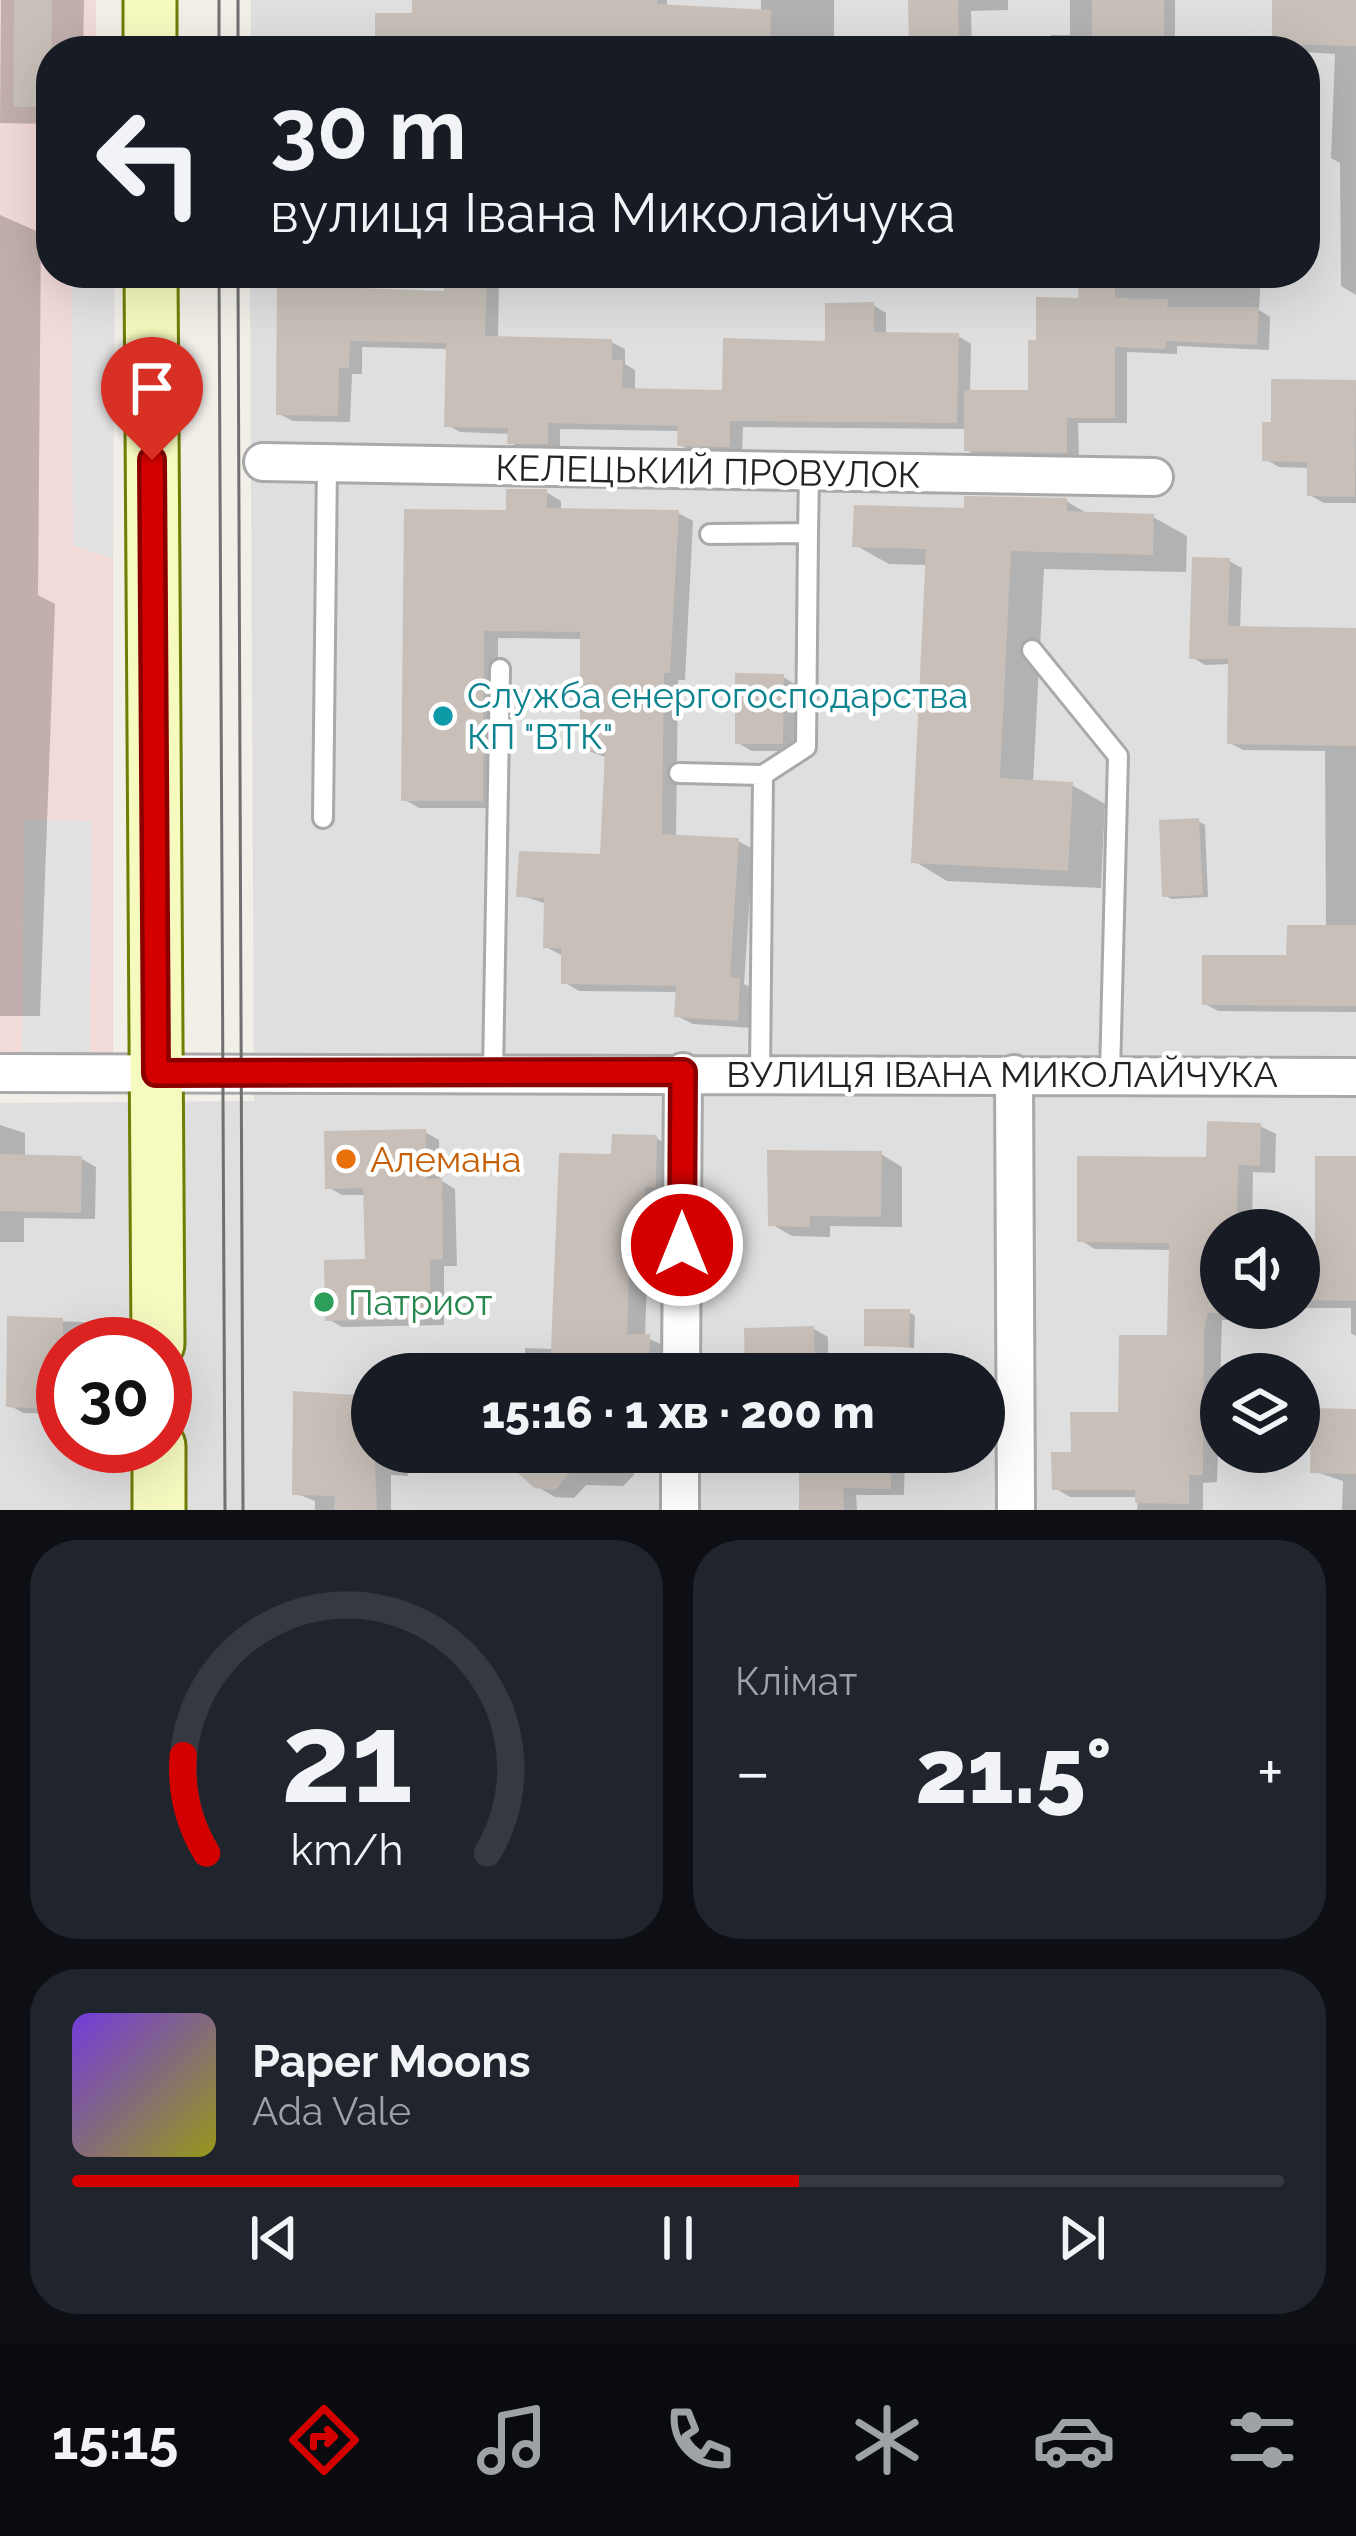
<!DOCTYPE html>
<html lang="uk">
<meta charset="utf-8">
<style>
body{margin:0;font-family:Raleway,sans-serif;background:#20242c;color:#f1f3f6;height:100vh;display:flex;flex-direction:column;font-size:45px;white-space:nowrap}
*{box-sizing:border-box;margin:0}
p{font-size:39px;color:#9ea1a6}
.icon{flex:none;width:66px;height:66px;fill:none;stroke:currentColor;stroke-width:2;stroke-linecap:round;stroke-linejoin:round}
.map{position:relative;height:1510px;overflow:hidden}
.panel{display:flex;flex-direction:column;gap:30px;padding:30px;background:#0d0f14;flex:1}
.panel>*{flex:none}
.banner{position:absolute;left:36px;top:36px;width:1284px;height:252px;border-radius:48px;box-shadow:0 12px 48px #0002;background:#171b24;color:#f1f3f6;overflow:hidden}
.controls{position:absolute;left:1200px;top:1209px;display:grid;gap:24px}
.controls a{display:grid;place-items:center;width:120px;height:120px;border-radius:50%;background:#171b24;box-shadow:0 12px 48px #0002;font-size:60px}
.speed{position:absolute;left:36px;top:1317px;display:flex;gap:24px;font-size:60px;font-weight:700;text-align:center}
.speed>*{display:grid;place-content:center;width:156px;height:156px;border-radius:50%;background:#171b24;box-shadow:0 12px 48px #0002;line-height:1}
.speed .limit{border:18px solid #d22;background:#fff;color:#111}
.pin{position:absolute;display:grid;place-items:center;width:102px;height:102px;color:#fff;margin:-123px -51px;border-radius:50% 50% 50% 0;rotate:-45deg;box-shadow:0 0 12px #0007}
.pin .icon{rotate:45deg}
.me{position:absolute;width:132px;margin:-66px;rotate:0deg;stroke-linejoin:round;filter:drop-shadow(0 0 9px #0008)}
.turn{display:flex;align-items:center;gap:42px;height:252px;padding:0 36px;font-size:54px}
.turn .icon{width:156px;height:156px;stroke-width:2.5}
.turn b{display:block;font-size:84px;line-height:102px}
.big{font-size:90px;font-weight:800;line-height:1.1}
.panel .tile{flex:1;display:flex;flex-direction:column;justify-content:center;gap:18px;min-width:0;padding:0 42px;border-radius:48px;background:#20242c}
.panel .dial{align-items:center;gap:0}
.dial svg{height:312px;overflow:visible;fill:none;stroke:#363941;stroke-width:7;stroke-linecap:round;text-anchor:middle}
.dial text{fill:#f1f3f6;stroke:none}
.song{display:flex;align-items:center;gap:36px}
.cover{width:144px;height:144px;border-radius:18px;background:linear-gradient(135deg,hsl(260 70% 55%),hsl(60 70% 35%))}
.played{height:12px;border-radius:6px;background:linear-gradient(90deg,#d40000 60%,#363941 60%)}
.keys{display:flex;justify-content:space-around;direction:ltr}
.heat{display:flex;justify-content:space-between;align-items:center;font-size:66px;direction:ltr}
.panel .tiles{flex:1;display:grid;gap:30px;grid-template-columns:1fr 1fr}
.tile:last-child{grid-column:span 2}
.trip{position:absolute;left:351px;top:1353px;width:654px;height:120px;border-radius:60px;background:#171b24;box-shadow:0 12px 48px #0002;font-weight:800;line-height:120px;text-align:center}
.tab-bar{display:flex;height:192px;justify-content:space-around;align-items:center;background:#090b0e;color:#9ea1a6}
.tab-bar .icon{width:84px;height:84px}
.tab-bar .selected{color:#d40000}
.tab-bar b{font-size:54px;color:#f1f3f6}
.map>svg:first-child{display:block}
.residential{fill:#e0dfdf;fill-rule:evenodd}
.commercial{fill:#f2dad9}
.parking{fill:#e2e2e2}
.shadow{fill:#0003}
.building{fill:#c7bfb8}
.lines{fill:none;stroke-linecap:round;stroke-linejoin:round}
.lane-casing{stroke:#a9a9a9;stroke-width:24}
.street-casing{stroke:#a9a9a9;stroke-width:42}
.secondary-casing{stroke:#707d05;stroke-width:57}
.lane{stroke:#fff;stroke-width:18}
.street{stroke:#fff;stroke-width:36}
.secondary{stroke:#f7fabf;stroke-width:51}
.tram{stroke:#707070;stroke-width:3}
.route-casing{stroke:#8a0000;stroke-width:30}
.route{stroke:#d40000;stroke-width:21}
.culture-dot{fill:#0f9aa8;stroke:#fff;stroke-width:4.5}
.food-dot{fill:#e8710a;stroke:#fff;stroke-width:4.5}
.leisure-dot{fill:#2e9e5b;stroke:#fff;stroke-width:4.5}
.labels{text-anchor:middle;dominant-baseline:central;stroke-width:9;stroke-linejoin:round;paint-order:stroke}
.street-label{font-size:36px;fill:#222;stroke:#fff}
.culture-label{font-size:36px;fill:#0d838f;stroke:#fff;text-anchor:start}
.food-label{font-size:36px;fill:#c56008;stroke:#fff;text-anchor:start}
.leisure-label{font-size:36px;fill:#27864d;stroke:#fff;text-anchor:start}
</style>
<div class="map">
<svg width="1356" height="1510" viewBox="0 0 1356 1510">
<rect width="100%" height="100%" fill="#f2efe9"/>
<path class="residential" d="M251,0h1105v1510h-1356v-407l254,-2 -4,-828h1055v-222h-1054zM1221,1230h78v78h-78zM63,1344h102v102h-102zM372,1374h612v78h-612zM1221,1374h78v78h-78z"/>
<path class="commercial" d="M0,0h96v51h-45v222h21l1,272 40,14v499l-113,-1z"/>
<path class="parking" d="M72,273h43l-2,286 -40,-14z
M24,820l68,1 -2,235 -68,-1z"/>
<path class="shadow" d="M1,0h83l-1,51h-32v73l-51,-1z
M415,0h252v8l94,5v-13h73v51h-456l37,-35z
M910,0h98v10l-37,1 1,40h-49l-11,-6z
M1070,0h105v51h-123l-1,-16h19z
M1275,0h81v295l-15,-9 -1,-123 -9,-5 4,-104 -45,-3 -15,-9z
M0,215l41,18 -3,362 17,9 -15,412h-40z
M280,273h66v18l101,3v-21h47l5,3 -1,64 113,2 14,7v15l10,6v21l90,2 103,-49 45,-39 13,8v22l72,1 13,8 -1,49h61l9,-49 41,-43 1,-28h179l-2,37 11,7 -1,33 -92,-4v8l-50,-2v71h-49l1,35 -100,-1 -12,-7v-21l-224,-2 -1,26 -48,-1 -14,-7 1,-14 -121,-2v21h-36l-14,-8v-8l-50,-2 -13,-7 2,-76 -87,-2v27h-10l-2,48 -57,-1 -14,-7z
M692,273h41v12l-35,1z
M1274,382l82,1v120h-32l-14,-8v-27l-31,-1 -14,-8 9,-34z
M546,492l15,9v10l117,2 15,8 -8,159h-7l-2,158 62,3 15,8 -9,135 10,5 -1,39 -60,-4 -16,-8 2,-24 -100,-1 -15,-9 -3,-27 -15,-8 1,-43 -28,-9 84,-38 5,-99 -25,-9v-110l-85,-1 -1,170h-78l-15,-9 105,-286z
M1066,501l24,14 63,2 34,19 -1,36 -142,-3 -11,214 39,2 33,19 -4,84 -154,-7 -33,-20 14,-296 -39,-1 -34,-19 112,-34z
M1229,561l13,7 -2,62 116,1v381l-138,-1 -13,-7 84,-46 37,-30 -1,-177 -82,-1 -13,-7 1,-79 -26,1 -13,-8z
M783,677l14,8 -1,66h-44l-14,-8z
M1198,821l7,4 3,72 -37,2 -6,-4z
M0,1125l25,8v25l57,1 14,8 -1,52 -71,-1v24h-24z
M1260,1126l16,8 -1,39 -22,-1 -1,58h-31v78h30v12h-29l-5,162 -14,1v27h-66l1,-13h-68l-15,-9 19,-33 46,-40 50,-77 2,-88 -77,-1 -15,-9z
M425,1132l14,8 1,40 15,9 2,77h-13v59l-102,2 -14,-8 40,-57 -1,-67h-25l-14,-8z
M656,1138l18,10 -1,47h-11l1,25h-14l-4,117 22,10v27h-142v-26l28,1 61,-192z
M881,1154l21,13v60l-72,-1v11l-38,-1 -21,-12z
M1356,1159v177l-5,-3v-25h-52v-40l19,1z
M909,1312l6,4 -1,32 -47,-4z
M10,1319l73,3 14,8 -1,14h-33v70l-40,-1 -14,-8z
M814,1329l14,8v37h-80z
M1356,1412v98h-14l1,-29 -30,-10z
M372,1452h37l-1,24 -17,-1v35h-76v-9l-20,-8z
M524,1452h105l5,6v17l-11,11 -37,-1 -12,13 -19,-1 -19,-11z
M802,1452h103l-1,43h-48l1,15h-55z"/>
<path class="building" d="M14,0h38l-1,107h-38z
M412,0h245v4l114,6 -1,41h-395v-38h37z
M908,0h50l1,45 -50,1z
M1092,0h72v51h-72z
M1272,0h84v46l-84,-2z
M277,273h57v14l110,4v-18h43l-2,63 127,3v21h11l-1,28 100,2 1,-52 102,3v-38l49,-1v30l85,1 -2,90 -227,-2v26l-53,-1 1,-20 -130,-3v21h-41l1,-16 -64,-1 2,-84 -96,-2 -1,27h-10l-1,48 -62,-1z
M1079,273h36v25l53,1 -1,8h92l-2,38 -91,-4 -1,8 -50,-2v71h-48v35l-103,-2v-61h64v-50h8v-43l42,1z
M1271,379l85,1 -1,117 -48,-1v-34l-45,-1v-39h9z
M506,489h41v19l132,2 -9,163h-6l-2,161 77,4 -9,139 10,1 -2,43 -64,-4 2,-31 -115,-2v-36h-18l1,-50 -28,-1 3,-46 81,3 5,-103h-25v-119l-96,-1 -1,170h-82l3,-292 102,1z
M964,496l103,2v13l87,3 -1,41 -142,-4 -11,227 73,4 -5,89 -157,-8 15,-314 -74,-2 2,-42 110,3z
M1192,557l38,1 -2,68 128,2v118l-129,-2 1,-85h-39z
M735,673l49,1 -1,70h-48z
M1199,818l4,77 -41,2 -3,-77z
M1287,925h69v81l-154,-1v-50h84z
M1207,1121l54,2 -1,43 -22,-1 -1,65h-16v83h-13l-4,19 -1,143h-14v29l-54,-1v-13h-83l-1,-38h20l-1,-40h48l1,-77h48l2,-92 -92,-1v-86l129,1z
M426,1129l1,50 15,-1 1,81 -13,1 1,59 -106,2 -1,-61 41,-1 -2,-71 -38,1 -1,-58z
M612,1134l45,1 -1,52h-11v24h-14l-4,123h23l-1,40h-99l9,-221 52,1z
M767,1150l115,1 -1,66 -71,-1v11l-42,-1z
M0,1154l82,2 -1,57 -81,-2z
M1315,1156h41v145l-57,-1v-35l16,1z
M864,1309h46l-1,38 -45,-1z
M7,1316l56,2v91l-57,-2z
M814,1326l1,48h-70l-1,-46z
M293,1391l79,5 5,114h-43l1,-14 -43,-1z
M1311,1408l45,1v65l-46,-1z
M496,1452h92l-33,38 -21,-2z
M799,1452h92v37l-48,-1 1,22h-45z"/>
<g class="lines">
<defs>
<path id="lane" d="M808,533l1,-58
M710,534l98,-1 -2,214 -43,28 -3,297
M1032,650l86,106 -8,318
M679,773l84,2
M323,818l4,-355
M493,1073l7,-404"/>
<path id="street" d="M263,462l891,15
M0,1073l1356,4
M1014,1074l2,436
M681,1374l2,-302
M680,1510v-58"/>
<path id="secondary" d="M150,0v51
M151,273l7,1071
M159,1446v64"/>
</defs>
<use href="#lane" class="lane-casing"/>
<use href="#street" class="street-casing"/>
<use href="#secondary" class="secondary-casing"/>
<use href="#lane" class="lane"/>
<use href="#street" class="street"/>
<use href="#secondary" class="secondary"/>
<path class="tram" d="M219,0v51
M238,0v51
M219,273l6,1237
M238,273l5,1237"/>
</g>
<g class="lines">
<defs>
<path id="route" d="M152,460l4,613 527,-1 -1,173"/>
</defs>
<use href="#route" class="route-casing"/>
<use href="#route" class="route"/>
</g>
<circle class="culture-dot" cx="443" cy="716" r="12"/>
<circle class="food-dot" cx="346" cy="1159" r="12"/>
<circle class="leisure-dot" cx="324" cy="1302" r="12"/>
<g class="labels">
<g class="street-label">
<text transform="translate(708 471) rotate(1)">КЕЛЕЦЬКИЙ ПРОВУЛОК</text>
<text x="1002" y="1074">ВУЛИЦЯ ІВАНА МИКОЛАЙЧУКА</text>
</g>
<g class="culture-label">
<text x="467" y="695">Служба енергогосподарства<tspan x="467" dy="41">КП "ВТК"</tspan></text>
</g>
<g class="food-label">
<text x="370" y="1159">Алемана</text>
</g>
<g class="leisure-label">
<text x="348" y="1302">Патриот</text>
</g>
</g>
</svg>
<div class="controls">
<a><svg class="icon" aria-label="sound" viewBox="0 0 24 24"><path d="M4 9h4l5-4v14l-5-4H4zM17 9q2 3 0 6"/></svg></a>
<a><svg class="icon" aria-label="layers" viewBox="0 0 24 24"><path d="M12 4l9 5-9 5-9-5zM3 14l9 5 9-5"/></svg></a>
</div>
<div class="speed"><div class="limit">30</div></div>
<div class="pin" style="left:152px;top:460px;background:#d93025"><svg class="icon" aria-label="arrive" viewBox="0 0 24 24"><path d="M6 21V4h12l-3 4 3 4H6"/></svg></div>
<svg class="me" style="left:682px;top:1245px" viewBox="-20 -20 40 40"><circle r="17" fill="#d40000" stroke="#fff" stroke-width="3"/><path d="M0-11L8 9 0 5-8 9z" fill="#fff"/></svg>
<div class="trip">15:16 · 1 хв · 200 m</div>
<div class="banner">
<div class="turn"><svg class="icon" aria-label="left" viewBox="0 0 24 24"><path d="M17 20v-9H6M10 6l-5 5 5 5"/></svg><div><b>30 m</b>вулиця Івана Миколайчука</div></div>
</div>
</div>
<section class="panel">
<div class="tiles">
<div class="tile dial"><svg viewBox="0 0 100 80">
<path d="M14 69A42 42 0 1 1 86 69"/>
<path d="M14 69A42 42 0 0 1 8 44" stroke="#d40000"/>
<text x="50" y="56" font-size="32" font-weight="700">21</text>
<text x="50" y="72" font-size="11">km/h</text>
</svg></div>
<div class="tile"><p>Клімат</p>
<div class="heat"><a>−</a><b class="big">21.5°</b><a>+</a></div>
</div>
<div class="tile">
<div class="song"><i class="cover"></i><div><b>Paper Moons</b><p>Ada Vale</p></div></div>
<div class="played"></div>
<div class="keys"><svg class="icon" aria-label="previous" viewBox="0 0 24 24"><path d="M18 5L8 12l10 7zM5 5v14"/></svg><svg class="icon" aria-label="pause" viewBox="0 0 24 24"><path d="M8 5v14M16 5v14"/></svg><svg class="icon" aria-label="next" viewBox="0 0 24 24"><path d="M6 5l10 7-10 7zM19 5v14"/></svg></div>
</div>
</div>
</section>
<nav class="tab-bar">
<b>15:15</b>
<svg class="icon selected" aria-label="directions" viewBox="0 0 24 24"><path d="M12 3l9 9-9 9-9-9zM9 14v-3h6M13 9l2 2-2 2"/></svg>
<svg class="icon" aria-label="music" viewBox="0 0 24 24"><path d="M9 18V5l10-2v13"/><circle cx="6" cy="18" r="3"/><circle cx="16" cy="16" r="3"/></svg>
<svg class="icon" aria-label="phone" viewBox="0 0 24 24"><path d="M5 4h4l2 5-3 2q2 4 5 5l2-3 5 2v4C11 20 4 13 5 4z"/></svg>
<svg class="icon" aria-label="climate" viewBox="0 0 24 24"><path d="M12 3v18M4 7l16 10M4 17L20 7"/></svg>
<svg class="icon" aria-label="car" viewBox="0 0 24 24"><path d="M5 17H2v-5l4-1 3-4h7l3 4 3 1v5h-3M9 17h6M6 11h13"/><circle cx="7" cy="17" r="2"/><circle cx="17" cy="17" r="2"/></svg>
<svg class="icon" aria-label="filters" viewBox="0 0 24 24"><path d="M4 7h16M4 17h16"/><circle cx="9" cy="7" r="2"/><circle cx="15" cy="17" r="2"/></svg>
</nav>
